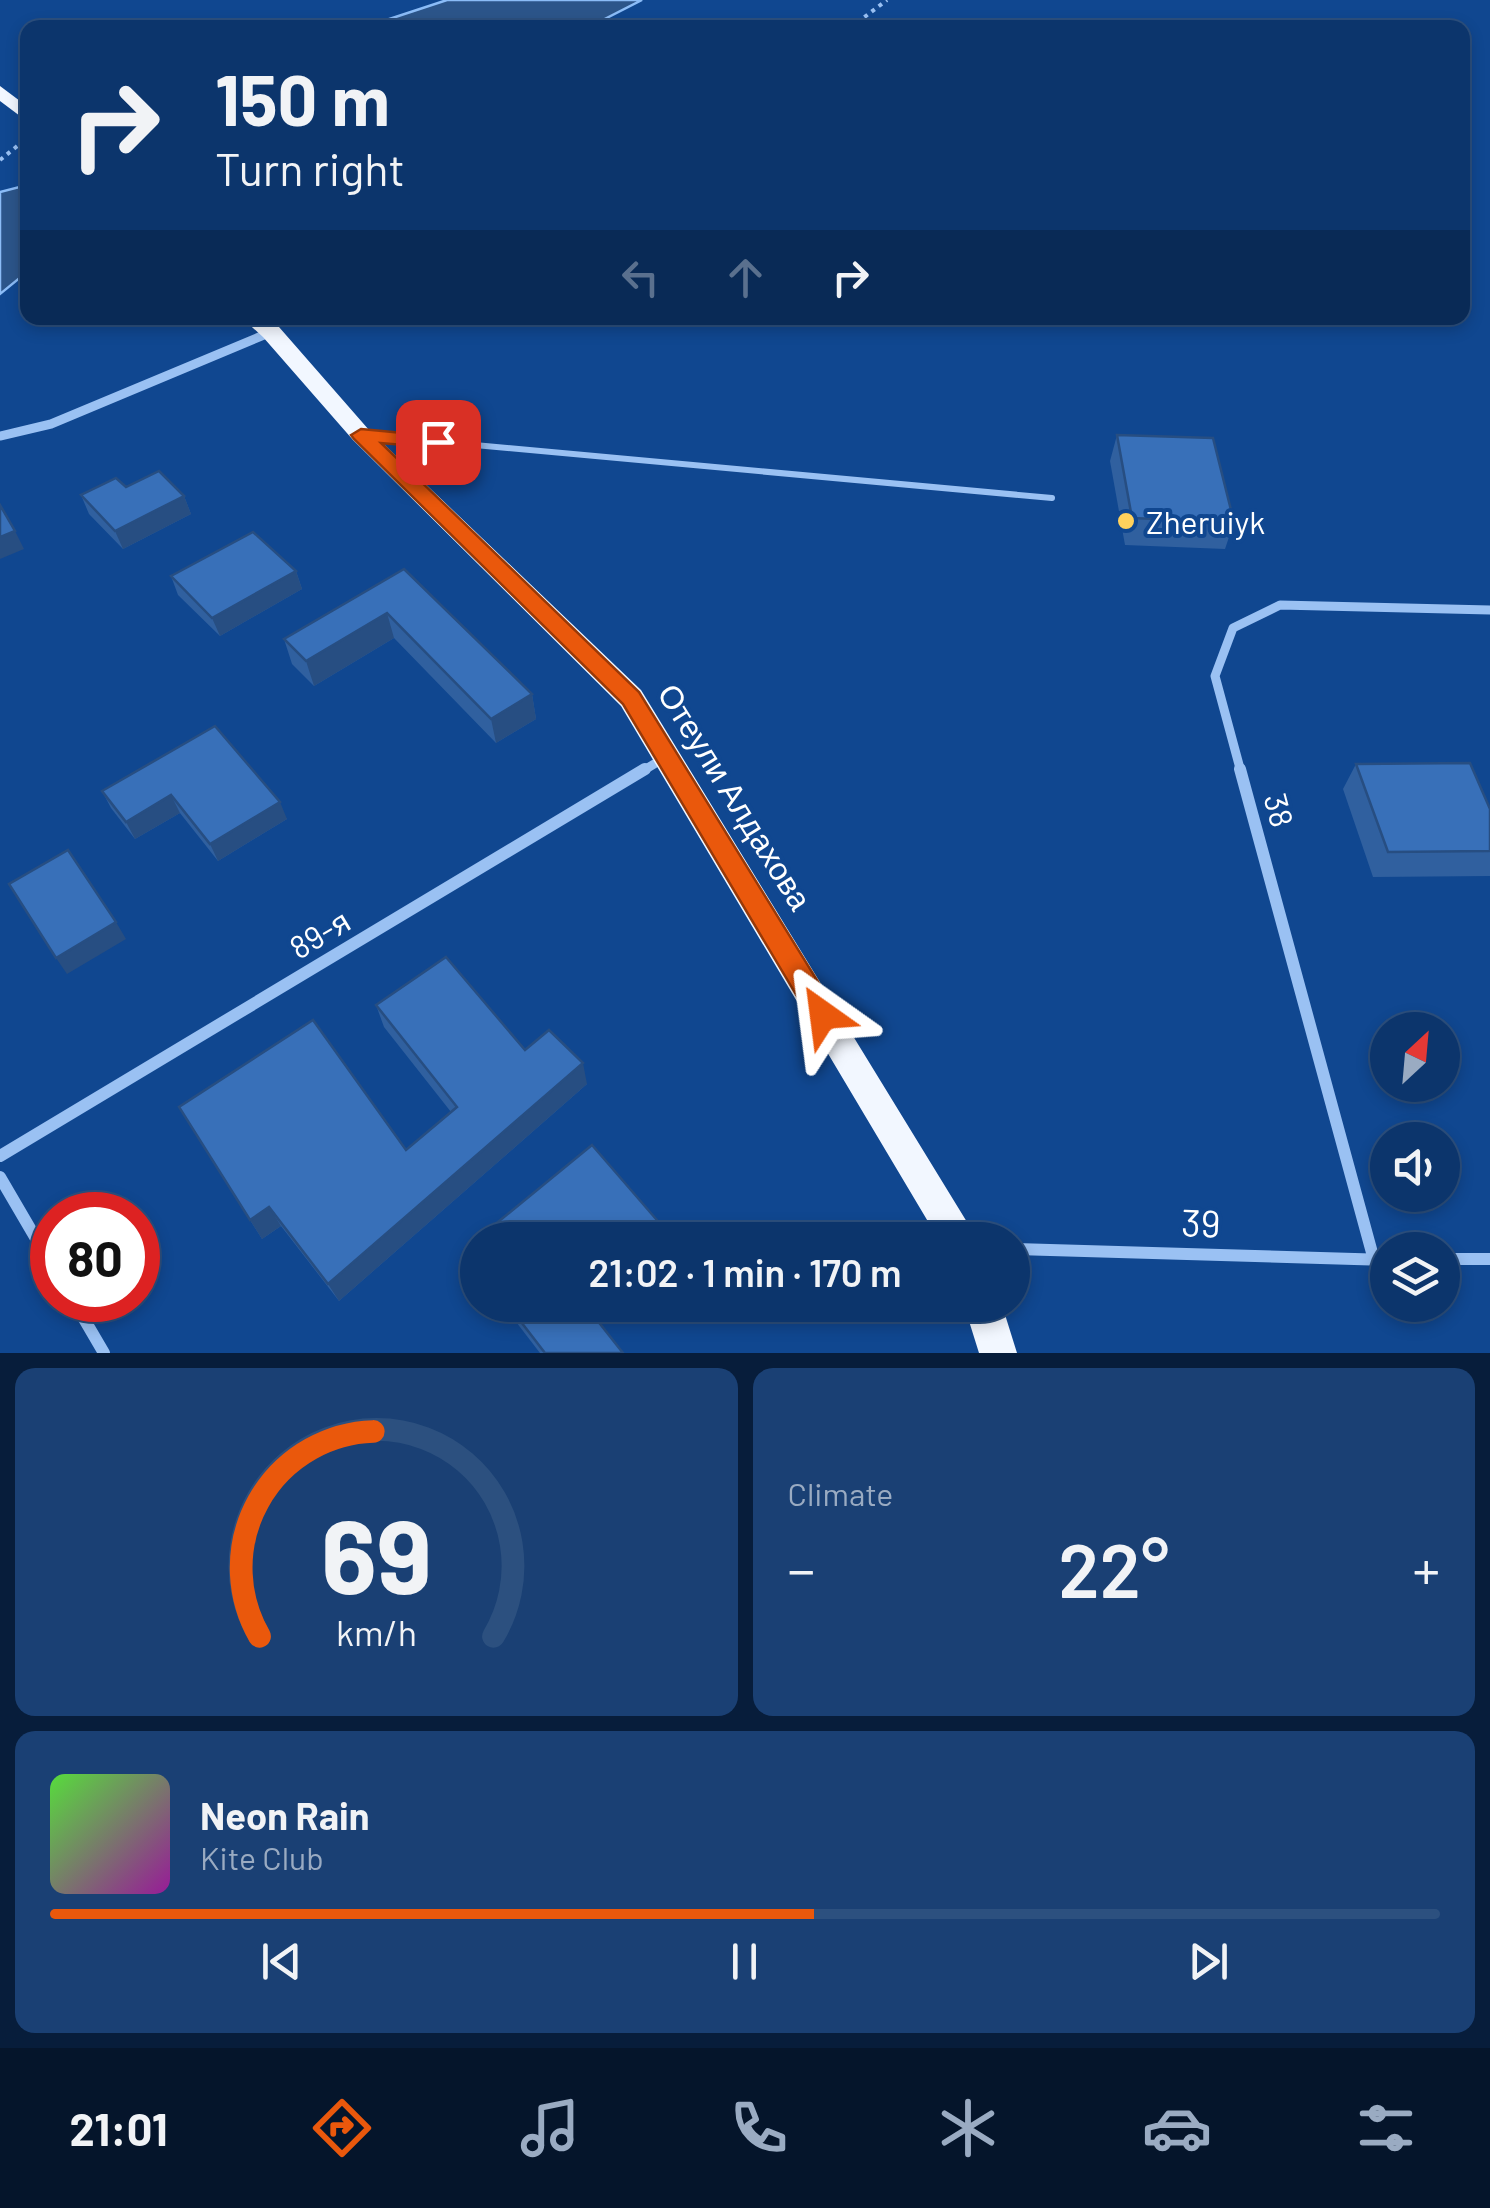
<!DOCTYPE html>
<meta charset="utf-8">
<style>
body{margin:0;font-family:Barlow,sans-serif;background:#1a4074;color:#f1f3f6;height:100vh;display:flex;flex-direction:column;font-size:38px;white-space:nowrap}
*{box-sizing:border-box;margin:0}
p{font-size:32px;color:#9aabc2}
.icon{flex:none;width:55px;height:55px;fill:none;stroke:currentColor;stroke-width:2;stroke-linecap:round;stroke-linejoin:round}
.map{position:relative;height:1353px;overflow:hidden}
.sheet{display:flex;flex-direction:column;gap:15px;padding:15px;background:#071d3b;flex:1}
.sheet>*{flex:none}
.hud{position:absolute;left:20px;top:20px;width:1450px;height:305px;border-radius:20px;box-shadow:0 5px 15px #0003,0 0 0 2px #2c507f;background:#0c356c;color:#f1f3f6;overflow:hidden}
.needle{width:65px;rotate:26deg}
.fabs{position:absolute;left:1370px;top:1012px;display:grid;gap:20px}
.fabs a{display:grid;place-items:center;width:90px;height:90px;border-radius:50%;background:#0c356c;box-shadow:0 5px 15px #0003,0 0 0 2px #2c507f;font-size:50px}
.speed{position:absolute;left:30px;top:1192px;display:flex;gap:20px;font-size:50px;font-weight:700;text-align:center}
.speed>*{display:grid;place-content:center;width:130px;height:130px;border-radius:50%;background:#0c356c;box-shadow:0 5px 15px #0003,0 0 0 2px #2c507f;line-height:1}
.speed .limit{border:15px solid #d22;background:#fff;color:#111}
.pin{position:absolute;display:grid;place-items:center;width:85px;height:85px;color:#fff;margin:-42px;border-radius:20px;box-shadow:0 5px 15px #0006}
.me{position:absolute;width:110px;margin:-55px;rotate:329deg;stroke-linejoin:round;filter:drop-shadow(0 0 8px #0008)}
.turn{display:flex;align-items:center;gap:35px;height:210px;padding:0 30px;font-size:45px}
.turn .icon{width:130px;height:130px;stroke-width:2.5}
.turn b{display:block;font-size:70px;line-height:85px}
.lanes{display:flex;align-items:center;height:95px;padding:0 30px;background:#0003;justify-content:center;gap:50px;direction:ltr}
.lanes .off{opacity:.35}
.big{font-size:75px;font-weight:600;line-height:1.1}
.sheet .widget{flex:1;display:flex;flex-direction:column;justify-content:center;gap:15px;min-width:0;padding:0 35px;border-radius:20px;background:#1a4074}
.sheet .dial{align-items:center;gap:0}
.dial svg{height:260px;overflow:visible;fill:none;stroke:#2c507f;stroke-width:7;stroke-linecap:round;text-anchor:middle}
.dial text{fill:#f1f3f6;stroke:none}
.song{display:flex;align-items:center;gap:30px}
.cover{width:120px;height:120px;border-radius:15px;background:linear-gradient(135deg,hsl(110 70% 55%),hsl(300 70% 35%))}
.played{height:10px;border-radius:5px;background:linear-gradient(90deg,#ea580c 55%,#2c507f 55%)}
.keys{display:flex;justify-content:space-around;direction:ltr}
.heat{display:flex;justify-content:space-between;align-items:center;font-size:55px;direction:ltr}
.sheet .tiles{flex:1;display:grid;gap:15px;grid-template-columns:1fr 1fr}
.widget:last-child{grid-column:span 2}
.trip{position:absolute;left:460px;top:1222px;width:570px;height:100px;border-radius:50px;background:#0c356c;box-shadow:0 5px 15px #0003,0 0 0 2px #2c507f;font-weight:600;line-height:100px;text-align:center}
.tabs{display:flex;height:160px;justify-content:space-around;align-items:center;background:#05152b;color:#9aabc2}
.tabs .icon{width:70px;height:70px}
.tabs .on{color:#ea580c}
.tabs b{font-size:45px;color:#f1f3f6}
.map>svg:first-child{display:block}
.water{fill:#2c558a;stroke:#8bbcf7;stroke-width:2.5}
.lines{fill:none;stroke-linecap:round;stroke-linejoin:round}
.path{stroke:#9ac1f3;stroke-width:4;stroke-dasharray:4 5;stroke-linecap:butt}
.service{stroke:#9ac1f3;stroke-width:6}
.minor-far1{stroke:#9ac1f3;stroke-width:9}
.minor{stroke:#9ac1f3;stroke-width:12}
.trunk{fill:#f2f7ff;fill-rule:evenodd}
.wall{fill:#30609f}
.shaded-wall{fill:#274e82}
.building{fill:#3870b9;stroke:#274e82;stroke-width:2.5}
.route{fill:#ea580c;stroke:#983908;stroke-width:2.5}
.poi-dot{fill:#ffd15c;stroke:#104790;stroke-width:4}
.labels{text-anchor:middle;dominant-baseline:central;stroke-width:8;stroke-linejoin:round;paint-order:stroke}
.poi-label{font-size:32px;fill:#fff;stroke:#104790;text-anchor:start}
.street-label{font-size:32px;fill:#fff;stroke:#104790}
.near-street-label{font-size:38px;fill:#fff;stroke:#104790}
</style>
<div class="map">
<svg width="1490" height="1353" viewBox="0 0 1490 1353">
<rect width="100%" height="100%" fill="#104790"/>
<path class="water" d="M447,0h195l-53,27h-224z
M27,185v87l-27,22v-102z"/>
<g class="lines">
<path class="path" d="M850,28l37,-28
M0,160l26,-21"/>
<path class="service" d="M366,435l686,63"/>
<path class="minor-far1" d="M0,436l51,-12 220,-92
M641,772l23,-14
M1241,772l-26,-96 18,-48 47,-23 210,5"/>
<path class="minor" d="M1240,769l134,491
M0,1156l645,-387
M0,1177l52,89
M1012,1249l376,11
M1442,1259h48
M73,1300l31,53"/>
<path class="trunk" d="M0,86l28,21v15l-28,-21z
M242,318h23l14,9 90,103 272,260 337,550h-39l-318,-534 -268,-266 -90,-103z
M964,1305h38l15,48h-38z"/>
</g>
<path class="wall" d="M1117,435l117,87 -9,27 -100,-4 -15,-84z
M126,487l58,9 7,18 -68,35 -34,-35 -8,-19z
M404,569l128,125 4,25 -40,24 -102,-105 -80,48 -22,-22 -8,-25z
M296,571l6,18 -82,47 -42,-41 -7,-19z
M215,726l72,93 -69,42 -38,-48 -45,26 -24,-31 -9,-17z
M1356,764l134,45v67l-117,1 -30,-88z
M376,1005l149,45 62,34 -248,217 -58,-75 -19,13 -12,-19 156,-70 45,-38 -67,-85z
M478,1240v32l-8,-10 -5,-13z
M503,1305h101l-11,10 30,38h-83z"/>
<path class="shaded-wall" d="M184,496l7,18 -68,35 -8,-18z
M15,531l9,18 -24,10v-22z
M296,571l6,18 -82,47 -8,-18z
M387,613l7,25 -80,48 -8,-25z
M532,694l4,25 -40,24 -5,-24z
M171,795l9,18 -45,26 -9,-17z
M280,802l7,17 -69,42 -8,-17z
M116,922l10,17 -59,35 -11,-16z
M583,1063l4,21 -248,217 -11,-17z
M269,1207l12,19 -19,13 -12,-19z
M587,1305h17l-15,14 -3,-13z"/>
<path class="building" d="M1117,435l96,3 21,84 -102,-4z
M159,471l25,25 -69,35 -34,-36 35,-17 10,9z
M0,505l15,26 -15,6z
M253,532l43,39 -84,47 -41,-42z
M404,569l128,125 -41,25 -104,-106 -81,48 -22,-22z
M215,726l65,76 -70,42 -39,-49 -45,27 -24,-31z
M1470,763l20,46v42l-102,1 -32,-88z
M68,850l48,72 -60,36 -47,-74z
M446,957l79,93 24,-20 34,33 -255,221 -59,-77 -19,13 -71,-113 134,-87 93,130 51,-43 -81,-102z
M592,1145l77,89 -7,6h-184v26l-13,-17z
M508,1305h79l-1,1 37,47h-78z"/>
<path class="route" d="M361,429l84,8v10l-7,1 -57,-5 258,249 194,314 4,9 -4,8 -10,4 -10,-4 -190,-319 -269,-265 -3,-4z"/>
<circle class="poi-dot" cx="1126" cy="521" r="10"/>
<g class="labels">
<g class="poi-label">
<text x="1146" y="521">Zheruiyk</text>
</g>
<g class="street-label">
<text transform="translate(736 796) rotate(58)">Отеули Алдахова</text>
<text transform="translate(1280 810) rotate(75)">38</text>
<text transform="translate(319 933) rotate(-31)">89-я</text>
</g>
<g class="near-street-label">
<text transform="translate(1201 1222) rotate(2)">39</text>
</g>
</g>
</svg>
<div class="fabs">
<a><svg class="needle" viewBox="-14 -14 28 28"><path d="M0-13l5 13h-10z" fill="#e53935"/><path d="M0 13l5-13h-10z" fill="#9aabc2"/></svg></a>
<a><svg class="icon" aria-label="sound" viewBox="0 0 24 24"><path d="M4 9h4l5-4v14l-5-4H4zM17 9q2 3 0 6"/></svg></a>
<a><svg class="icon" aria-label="layers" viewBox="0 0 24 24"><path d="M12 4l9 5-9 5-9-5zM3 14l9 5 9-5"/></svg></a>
</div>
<div class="speed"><div class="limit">80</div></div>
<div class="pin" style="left:438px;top:442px;background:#d93025"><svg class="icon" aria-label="arrive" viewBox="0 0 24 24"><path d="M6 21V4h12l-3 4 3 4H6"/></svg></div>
<svg class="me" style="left:823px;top:1015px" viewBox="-20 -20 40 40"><path d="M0-17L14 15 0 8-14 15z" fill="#ea580c" stroke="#fff" stroke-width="4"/></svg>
<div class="trip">21:02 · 1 min · 170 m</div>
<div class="hud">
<div class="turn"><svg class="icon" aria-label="right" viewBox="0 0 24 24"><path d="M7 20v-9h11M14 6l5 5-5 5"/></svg><div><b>150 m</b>Turn right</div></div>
<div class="lanes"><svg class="icon off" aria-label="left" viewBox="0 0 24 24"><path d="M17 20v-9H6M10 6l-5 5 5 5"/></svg><svg class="icon off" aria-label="ahead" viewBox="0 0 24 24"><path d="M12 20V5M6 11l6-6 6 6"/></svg><svg class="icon" aria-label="right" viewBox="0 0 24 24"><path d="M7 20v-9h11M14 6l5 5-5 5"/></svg></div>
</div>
</div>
<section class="sheet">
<div class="tiles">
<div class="widget dial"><svg viewBox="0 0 100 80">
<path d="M14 69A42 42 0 1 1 86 69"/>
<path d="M14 69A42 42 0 0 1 49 6" stroke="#ea580c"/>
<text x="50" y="56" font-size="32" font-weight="700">69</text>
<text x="50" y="72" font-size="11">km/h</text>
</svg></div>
<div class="widget"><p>Climate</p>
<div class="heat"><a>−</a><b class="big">22°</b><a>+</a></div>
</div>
<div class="widget">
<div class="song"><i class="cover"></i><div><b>Neon Rain</b><p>Kite Club</p></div></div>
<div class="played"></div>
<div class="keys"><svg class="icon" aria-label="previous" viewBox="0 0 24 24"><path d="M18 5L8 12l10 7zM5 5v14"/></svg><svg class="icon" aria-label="pause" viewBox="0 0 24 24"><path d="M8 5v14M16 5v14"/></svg><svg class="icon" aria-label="next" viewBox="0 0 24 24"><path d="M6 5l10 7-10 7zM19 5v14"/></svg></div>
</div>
</div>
</section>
<nav class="tabs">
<b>21:01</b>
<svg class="icon on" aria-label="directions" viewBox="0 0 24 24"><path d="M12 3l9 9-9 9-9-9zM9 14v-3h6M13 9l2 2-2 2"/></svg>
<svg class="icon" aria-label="music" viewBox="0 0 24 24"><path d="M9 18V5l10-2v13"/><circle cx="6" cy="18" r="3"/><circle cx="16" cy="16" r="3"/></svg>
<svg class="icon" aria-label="phone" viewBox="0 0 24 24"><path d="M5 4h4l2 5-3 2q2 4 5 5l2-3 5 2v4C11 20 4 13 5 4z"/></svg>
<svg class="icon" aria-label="climate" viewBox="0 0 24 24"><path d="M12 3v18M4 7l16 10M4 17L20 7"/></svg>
<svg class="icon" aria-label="car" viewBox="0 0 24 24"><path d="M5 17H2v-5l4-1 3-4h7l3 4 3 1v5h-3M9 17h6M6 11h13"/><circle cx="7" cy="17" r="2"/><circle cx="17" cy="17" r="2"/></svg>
<svg class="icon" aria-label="filters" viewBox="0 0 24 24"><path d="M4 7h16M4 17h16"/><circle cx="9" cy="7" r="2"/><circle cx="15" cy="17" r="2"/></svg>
</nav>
